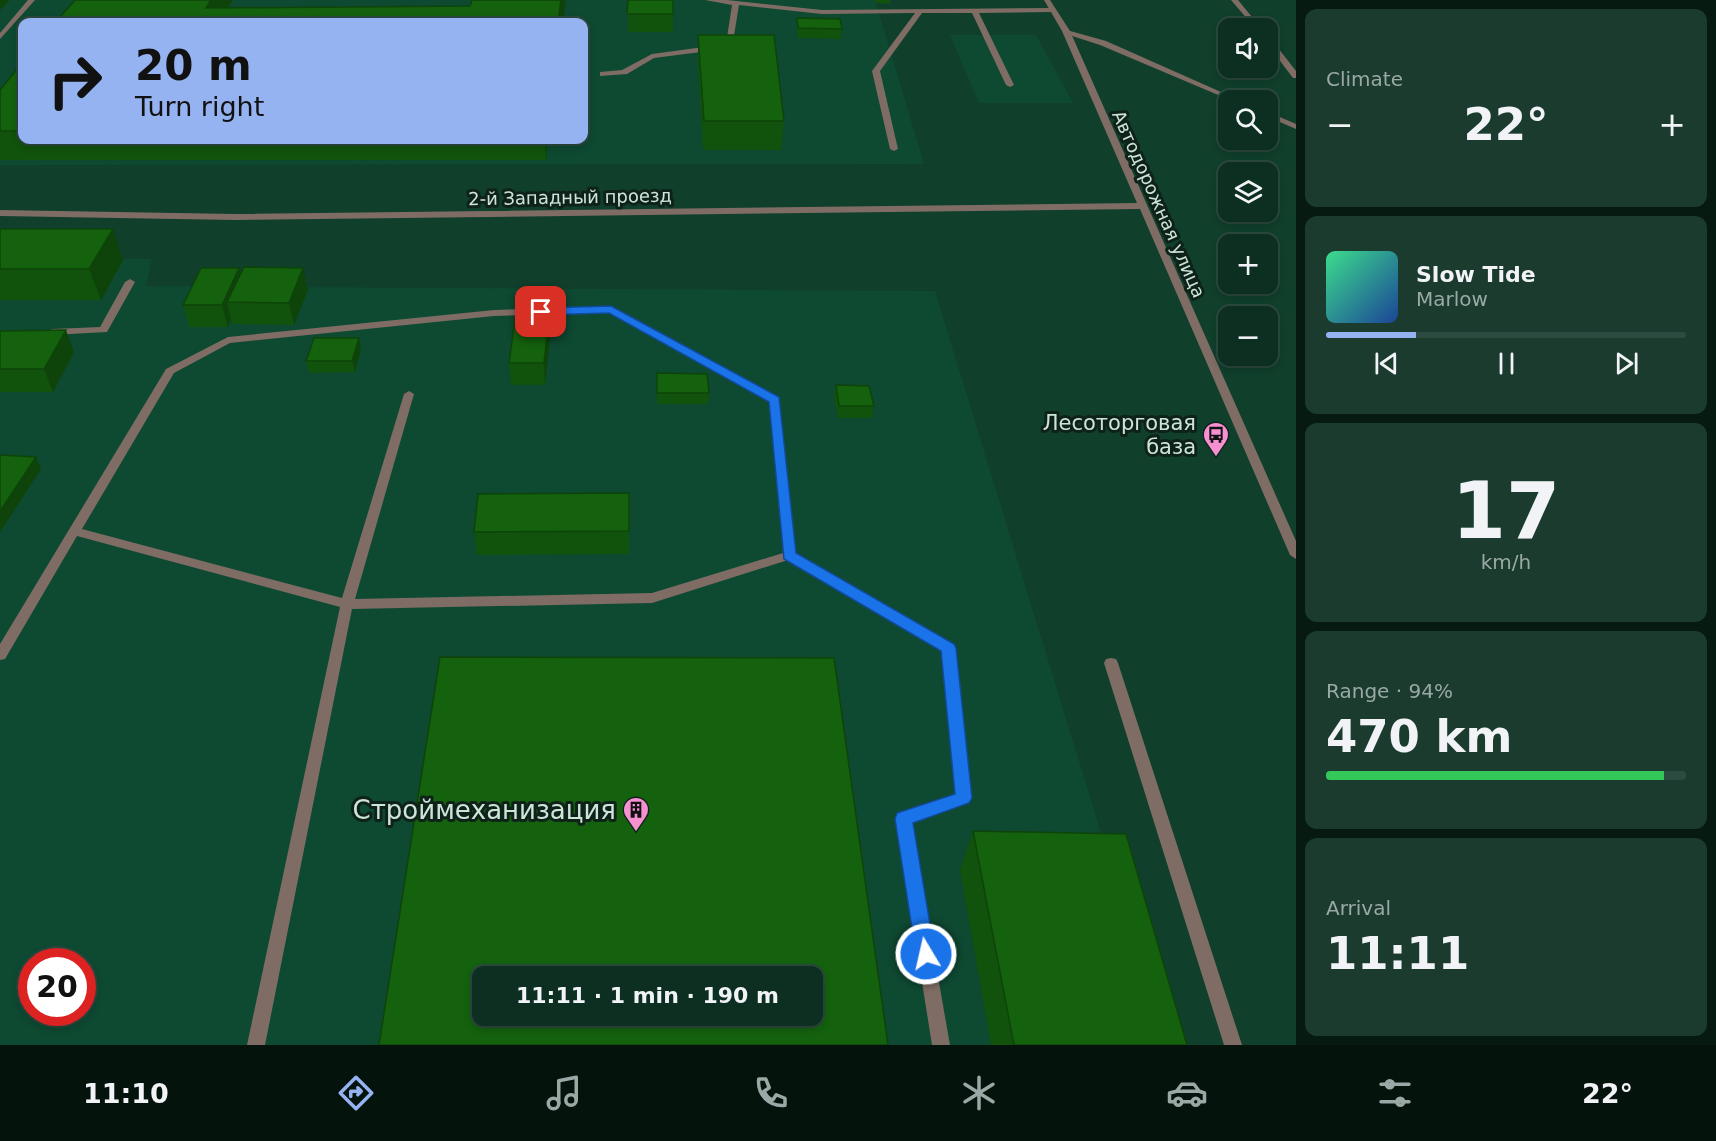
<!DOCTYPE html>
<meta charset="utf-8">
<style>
body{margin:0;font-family:"DejaVu Sans",sans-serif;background:#1a3b2e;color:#f1f3f6;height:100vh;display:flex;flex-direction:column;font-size:22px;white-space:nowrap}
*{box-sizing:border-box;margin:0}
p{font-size:20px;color:#9aa9a5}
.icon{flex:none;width:33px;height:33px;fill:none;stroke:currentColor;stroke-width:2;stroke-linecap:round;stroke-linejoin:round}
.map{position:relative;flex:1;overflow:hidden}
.drawer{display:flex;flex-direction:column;gap:9px;padding:9px;background:#071a12;width:420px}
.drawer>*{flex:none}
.hud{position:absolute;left:18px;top:18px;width:570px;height:126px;border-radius:12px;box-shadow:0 3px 9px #0003,0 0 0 2px #2c4a3f;background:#95b2f1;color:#111;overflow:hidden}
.fabs{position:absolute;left:1218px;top:18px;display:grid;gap:12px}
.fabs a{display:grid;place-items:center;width:60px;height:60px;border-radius:12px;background:#0c2f21;box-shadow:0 3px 9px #0003,0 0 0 2px #2c4a3f;font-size:30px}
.speed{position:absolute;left:18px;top:948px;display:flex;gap:12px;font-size:30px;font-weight:700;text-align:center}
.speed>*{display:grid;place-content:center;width:78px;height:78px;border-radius:50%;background:#0c2f21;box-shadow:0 3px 9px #0003,0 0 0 2px #2c4a3f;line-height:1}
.speed .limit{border:9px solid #d22;background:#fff;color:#111}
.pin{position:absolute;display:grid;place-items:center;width:51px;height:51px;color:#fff;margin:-26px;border-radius:12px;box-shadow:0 3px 9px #0006}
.me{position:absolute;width:66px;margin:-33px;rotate:351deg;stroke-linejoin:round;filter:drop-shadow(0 0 4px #0008)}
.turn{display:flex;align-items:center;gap:21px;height:126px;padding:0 18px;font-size:27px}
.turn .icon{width:78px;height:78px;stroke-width:2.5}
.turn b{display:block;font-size:42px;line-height:51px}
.big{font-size:45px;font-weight:700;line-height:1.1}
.drawer .widget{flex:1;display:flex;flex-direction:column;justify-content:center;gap:9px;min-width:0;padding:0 21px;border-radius:12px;background:#1a3b2e}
.drawer .dial{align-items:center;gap:0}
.dial b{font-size:78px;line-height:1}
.song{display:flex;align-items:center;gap:18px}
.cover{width:72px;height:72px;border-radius:9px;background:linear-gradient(135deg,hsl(150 70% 55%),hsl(220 70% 35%))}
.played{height:6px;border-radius:3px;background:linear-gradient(90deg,#95b2f1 25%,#2c4a3f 25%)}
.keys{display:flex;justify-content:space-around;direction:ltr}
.heat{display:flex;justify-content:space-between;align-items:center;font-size:33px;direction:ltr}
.charge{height:9px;border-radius:4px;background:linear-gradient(90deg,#34c759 94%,#2c4a3f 0)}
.trip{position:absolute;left:472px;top:966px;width:351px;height:60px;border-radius:12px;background:#0c2f21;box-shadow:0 3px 9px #0003,0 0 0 2px #2c4a3f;font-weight:700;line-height:60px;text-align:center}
.tabs{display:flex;height:96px;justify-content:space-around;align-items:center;background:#05130d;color:#9aa9a5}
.tabs .icon{width:42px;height:42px}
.tabs .on{color:#95b2f1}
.tabs b{font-size:27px;color:#f1f3f6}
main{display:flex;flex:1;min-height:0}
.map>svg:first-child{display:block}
.built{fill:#0e4932;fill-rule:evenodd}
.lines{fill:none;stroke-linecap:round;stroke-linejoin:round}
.service{fill:#7f6c64;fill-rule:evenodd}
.minor{fill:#7f6c64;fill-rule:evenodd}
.wall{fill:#11530c}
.shaded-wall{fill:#0e440a}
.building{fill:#14610e;stroke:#0e440a;stroke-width:1.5;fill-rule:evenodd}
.route{fill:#1a73e8;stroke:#114b97;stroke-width:1.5}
.labels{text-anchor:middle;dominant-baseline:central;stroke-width:6;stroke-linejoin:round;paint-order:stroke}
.far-street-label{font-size:18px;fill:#cde5d8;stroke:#0f2219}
.poi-label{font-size:21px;fill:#cde5d8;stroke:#0f2219;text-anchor:end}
.near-poi-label{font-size:26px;fill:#cde5d8;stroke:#0f2219;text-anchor:end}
</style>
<main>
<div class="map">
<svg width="1296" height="1045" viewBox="0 0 1296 1045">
<rect width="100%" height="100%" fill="#103f2c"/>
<path class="built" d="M0,0h875l49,164 -924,1zM22,22h562v118h-562z
M950,35h86l37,68h-94z
M0,259h152l-6,27 789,5 231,754h-1166zM32,962h50v50h-50zM483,976h330v40h-330z"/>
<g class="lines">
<path class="service" d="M28,0h7l-35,39v-6z
M705,0h22l95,10 231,-2 3,2 -3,2 -74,1 35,72 -4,2 -4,-2 -34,-72h-50l-42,58 18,78 -4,2 -4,-2 -18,-78 43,-58 -93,1 -83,-9 -7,43 -78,10 -27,16 -27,2v-4l22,-2 30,-16 74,-10 6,-39z
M1231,0h7l23,28h-6z
M1063,29l43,12 133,59h-9l-130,-55 -37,-12z
M1268,39h3l25,32v7h-3l-25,-33z
M1268,112l28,12v5l-28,-12z
M130,279l5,3 -28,50 -55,3 -5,-3 5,-3 48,-2 25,-45z
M611,306l168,92 16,155 159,91 2,4 14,150 -2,4 -57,21 39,222h-18l-36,-226 2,-5 57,-20 -12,-143 -155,-91 -136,43 -300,6 -87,436h-18l93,-438 -263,-71 -72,123 -5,1v-16l166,-275 62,-32 266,-27zM609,312l161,90 13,151 -131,40 -297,6 59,-205 -5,-3 -5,3 -62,204 -260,-69 92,-156 56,-30 264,-27z
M1111,658l5,1 2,4 124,382h-18l-120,-382 2,-4z"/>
<path class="minor" d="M1044,0h6l20,31 226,510v18l-6,-4 -150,-346 -905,11 -235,-4v-6l235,4 902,-11 -75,-172z"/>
</g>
<path class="wall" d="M628,0l45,14v18h-45z
M875,0h15v4l-14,-1z
M797,18l45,11 -1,10 -43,-1 -1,-10z
M698,35l86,86 -3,29h-78l-5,-88z
M22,63v77h526l-2,20h-546v-70z
M0,229l123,31 -22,40h-101z
M239,268l2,5 67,17 -14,35 -61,-1 -2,-5 -3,8h-39l-6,-22z
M551,328l-6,57h-34l-2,-22z
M0,331l74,21 -21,40h-53z
M361,349l-6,23 -46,1 -3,-12z
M657,373l52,20 -1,11h-51z
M836,385l38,21 -2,12h-34l-4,-21z
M629,493v61l-152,1 -3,-23z
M973,831l214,214h-196l-31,-175z"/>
<path class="shaded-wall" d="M0,0h10l-10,10z
M211,0h22l-14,22 -13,-14z
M561,0h5l-3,22h-5z
M545,140h3l-2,20z
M113,229l10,31 -22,40 -12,-31z
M239,268l6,21 -18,13 4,17 -3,8 -6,-22z
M303,268l5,22 -14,35 -5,-22z
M550,306l1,22 -6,57 -1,-22z
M66,330l8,22 -21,40 -9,-23z
M359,338l2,11 -6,23 -3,-11z
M36,457l5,12 -41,63v-21z"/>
<path class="building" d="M75,0h136l-5,8 264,-2 2,-6h89l-3,22h-502z
M628,0h45v14h-46z
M797,18l43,1 2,10 -44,-1z
M698,35h76l10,86h-80z
M22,63v68h-22v-41z
M0,229h113l-24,40h-89z
M244,267l59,1 -14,35 -62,-1z
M201,268h38l-17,37h-39z
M517,306h33l-6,57h-35z
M66,330l-22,39h-44v-38z
M314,338h45l-7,23h-46z
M657,373l50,1 2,19h-52z
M836,385l33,1 5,20h-35z
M0,455l36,2 -36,54z
M629,493v38l-155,1 4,-38z
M440,657l394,1 54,387h-509zM483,976h330v40h-330z
M973,831l153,3 61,211h-173z"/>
<path class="route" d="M611,306l168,91 17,156 158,91 2,4 16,150 -3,5 -56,20 22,131 -3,7 -6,2 -7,-2 -3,-7 -21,-135 2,-6 58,-19 -14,-143 -157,-92 -15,-157 -160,-89 -68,2 -6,-3 6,-4z"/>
<defs>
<symbol id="bus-pin" viewBox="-11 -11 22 30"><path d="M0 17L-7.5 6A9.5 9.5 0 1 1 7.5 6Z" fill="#f590d1" stroke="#0f2219"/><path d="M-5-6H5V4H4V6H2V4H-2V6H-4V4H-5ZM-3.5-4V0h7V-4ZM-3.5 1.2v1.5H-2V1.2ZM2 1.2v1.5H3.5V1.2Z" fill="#111"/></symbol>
<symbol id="building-pin" viewBox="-11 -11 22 30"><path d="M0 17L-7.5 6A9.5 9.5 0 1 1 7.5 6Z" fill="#f590d1" stroke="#0f2219"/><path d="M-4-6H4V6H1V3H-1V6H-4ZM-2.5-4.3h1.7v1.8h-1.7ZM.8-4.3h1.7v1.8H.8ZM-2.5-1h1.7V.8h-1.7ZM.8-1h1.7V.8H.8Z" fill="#111"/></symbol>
</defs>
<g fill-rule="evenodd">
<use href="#bus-pin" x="1201" y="420" width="30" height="40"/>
<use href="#building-pin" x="621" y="795" width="30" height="40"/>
</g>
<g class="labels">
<g class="far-street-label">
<text transform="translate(570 197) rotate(-1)">2-й Западный проезд</text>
<text transform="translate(1159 204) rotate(66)">Автодорожная улица</text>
</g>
<g class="poi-label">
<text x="1196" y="423">Лесоторговая<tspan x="1196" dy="24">база</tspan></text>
</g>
<g class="near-poi-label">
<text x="616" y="810">Строймеханизация</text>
</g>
</g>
</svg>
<div class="fabs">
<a><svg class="icon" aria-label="sound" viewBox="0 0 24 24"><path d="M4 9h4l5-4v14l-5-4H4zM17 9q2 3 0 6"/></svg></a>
<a><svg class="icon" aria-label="search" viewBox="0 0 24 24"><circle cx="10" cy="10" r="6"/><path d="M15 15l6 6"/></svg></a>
<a><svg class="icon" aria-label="layers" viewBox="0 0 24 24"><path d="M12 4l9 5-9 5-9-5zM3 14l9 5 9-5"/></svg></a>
<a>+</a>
<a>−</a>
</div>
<div class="speed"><div class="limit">20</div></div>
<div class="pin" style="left:541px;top:312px;background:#d93025"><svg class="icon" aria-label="arrive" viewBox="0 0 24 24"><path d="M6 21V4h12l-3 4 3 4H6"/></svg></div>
<svg class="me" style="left:926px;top:954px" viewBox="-20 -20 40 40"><circle r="17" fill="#1a73e8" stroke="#fff" stroke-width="3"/><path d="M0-11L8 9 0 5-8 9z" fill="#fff"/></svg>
<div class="trip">11:11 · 1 min · 190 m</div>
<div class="hud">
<div class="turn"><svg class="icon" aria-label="right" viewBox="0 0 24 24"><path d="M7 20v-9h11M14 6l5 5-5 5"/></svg><div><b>20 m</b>Turn right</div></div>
</div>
</div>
<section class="drawer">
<div class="widget"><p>Climate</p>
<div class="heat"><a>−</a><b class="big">22°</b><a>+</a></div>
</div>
<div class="widget">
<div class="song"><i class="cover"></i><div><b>Slow Tide</b><p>Marlow</p></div></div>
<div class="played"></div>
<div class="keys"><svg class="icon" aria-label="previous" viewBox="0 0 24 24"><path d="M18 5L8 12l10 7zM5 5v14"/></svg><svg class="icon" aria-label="pause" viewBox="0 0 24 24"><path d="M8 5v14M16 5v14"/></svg><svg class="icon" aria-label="next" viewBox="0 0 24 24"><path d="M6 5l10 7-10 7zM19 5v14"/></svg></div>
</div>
<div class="widget dial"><b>17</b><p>km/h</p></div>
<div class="widget"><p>Range · 94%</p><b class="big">470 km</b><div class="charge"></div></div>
<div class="widget"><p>Arrival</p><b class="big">11:11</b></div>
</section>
</main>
<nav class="tabs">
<b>11:10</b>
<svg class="icon on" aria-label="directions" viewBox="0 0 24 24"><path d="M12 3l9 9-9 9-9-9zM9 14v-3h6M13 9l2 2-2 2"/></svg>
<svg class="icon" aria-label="music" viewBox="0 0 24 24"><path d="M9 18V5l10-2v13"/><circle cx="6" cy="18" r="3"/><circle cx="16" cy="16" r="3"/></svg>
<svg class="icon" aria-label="phone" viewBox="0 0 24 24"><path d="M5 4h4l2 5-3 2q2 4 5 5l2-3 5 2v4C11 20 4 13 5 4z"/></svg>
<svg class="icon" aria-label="climate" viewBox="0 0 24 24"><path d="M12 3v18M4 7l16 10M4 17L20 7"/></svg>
<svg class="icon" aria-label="car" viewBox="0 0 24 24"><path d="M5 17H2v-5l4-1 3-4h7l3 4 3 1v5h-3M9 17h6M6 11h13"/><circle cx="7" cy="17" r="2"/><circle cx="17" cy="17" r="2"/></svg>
<svg class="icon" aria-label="filters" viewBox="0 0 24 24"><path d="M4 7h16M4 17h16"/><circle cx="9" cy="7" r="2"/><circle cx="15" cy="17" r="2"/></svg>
<b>22°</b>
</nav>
